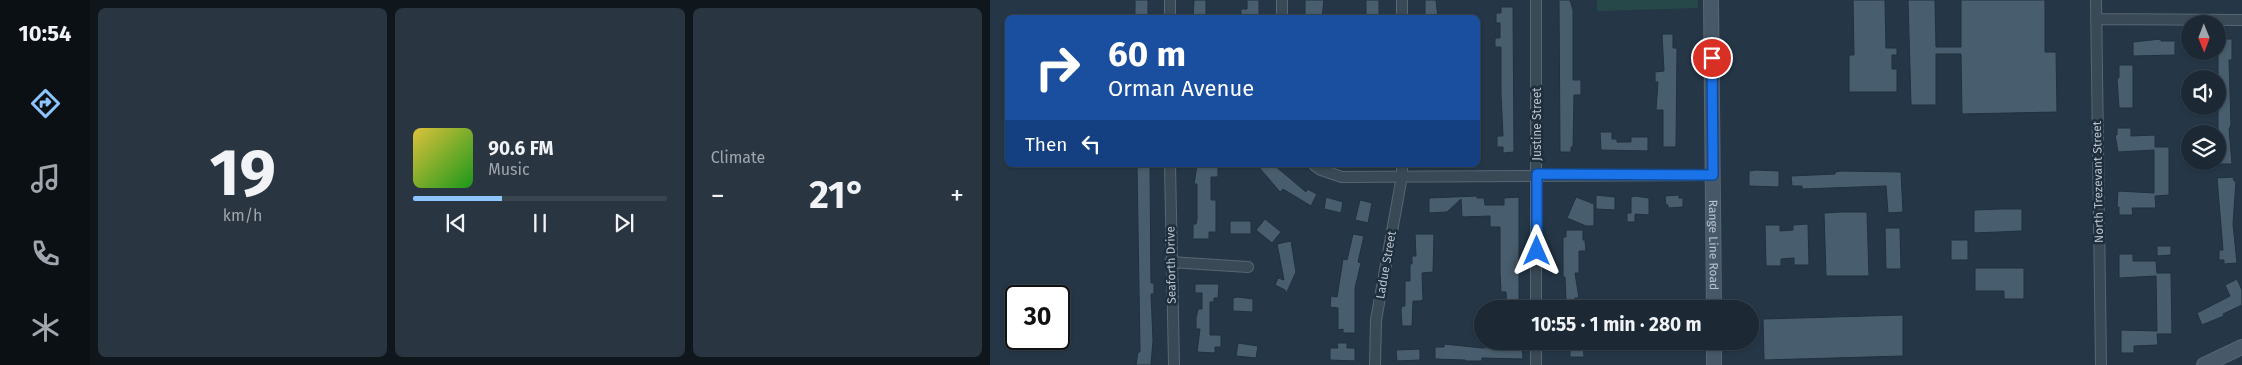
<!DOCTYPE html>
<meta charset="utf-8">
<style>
body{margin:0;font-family:"Fira Sans",sans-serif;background:#293541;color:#f1f3f6;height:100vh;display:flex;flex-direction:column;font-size:19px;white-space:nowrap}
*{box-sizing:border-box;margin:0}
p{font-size:16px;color:#a0a6ad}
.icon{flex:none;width:28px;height:28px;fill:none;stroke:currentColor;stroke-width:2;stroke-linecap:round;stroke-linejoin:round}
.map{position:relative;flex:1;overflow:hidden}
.sheet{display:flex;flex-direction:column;gap:8px;padding:8px;background:#0f171d;width:900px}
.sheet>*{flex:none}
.guide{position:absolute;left:15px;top:15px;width:475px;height:152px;border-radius:8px;box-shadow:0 1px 4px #0004,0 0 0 1px #3a4550;background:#1a4fa0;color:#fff;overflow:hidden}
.needle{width:32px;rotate:179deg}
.controls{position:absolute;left:1191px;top:15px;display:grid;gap:10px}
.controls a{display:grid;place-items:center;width:45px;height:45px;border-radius:50%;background:#1c2935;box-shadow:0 1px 4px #0004,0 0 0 1px #3a4550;font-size:25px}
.speed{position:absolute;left:15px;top:285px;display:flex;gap:10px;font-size:25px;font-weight:700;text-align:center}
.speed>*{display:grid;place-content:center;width:65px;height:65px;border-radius:50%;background:#1c2935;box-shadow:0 1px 4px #0004,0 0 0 1px #3a4550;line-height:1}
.speed .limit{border:2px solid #111;border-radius:8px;background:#fff;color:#111}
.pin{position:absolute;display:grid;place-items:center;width:42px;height:42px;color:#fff;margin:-21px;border:2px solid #fff;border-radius:50%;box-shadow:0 1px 5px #0007}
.me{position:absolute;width:55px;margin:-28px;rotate:0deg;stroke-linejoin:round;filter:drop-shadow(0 0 4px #0008)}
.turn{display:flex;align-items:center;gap:18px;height:105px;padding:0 20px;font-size:22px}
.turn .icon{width:65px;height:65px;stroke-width:2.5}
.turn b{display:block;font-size:35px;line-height:42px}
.then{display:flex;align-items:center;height:48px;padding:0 20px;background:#0003;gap:10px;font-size:19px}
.big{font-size:38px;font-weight:700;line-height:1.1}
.sheet .tile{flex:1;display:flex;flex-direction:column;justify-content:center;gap:8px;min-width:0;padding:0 18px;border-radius:8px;background:#293541}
.sheet .dial{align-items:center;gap:0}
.dial b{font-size:65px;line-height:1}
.song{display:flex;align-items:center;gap:15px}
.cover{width:60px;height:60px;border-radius:8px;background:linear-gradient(135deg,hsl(50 70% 55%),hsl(120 70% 35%))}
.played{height:5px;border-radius:2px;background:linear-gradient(90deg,#8dc6ff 35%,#3a4550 35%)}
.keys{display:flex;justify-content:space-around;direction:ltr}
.heat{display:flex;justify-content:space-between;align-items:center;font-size:28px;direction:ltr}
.sheet .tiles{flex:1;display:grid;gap:8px;grid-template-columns:repeat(3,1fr)}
.trip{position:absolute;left:484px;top:300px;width:285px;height:50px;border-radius:25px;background:#1c2935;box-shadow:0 1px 4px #0004,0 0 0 1px #3a4550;font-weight:700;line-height:50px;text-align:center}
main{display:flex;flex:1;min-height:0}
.tabs{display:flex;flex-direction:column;width:90px;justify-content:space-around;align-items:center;background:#0b1015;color:#a0a6ad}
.tabs .icon{width:35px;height:35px}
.tabs .selected{color:#8dc6ff}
.tabs b{font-size:22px;color:#f1f3f6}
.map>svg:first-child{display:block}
.green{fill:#274848}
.building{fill:#485d6d;stroke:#20303e}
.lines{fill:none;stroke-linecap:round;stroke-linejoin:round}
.street-casing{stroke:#586673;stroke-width:12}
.secondary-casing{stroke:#586673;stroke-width:16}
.street{stroke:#3a4956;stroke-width:10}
.secondary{stroke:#475869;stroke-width:14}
.route-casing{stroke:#114b97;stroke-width:12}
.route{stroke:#1a73e8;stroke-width:9}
.labels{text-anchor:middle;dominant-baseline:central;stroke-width:5;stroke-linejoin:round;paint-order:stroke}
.street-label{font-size:12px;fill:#b8c3cf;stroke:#1e2e3c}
</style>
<main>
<nav class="tabs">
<b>10:54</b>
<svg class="icon selected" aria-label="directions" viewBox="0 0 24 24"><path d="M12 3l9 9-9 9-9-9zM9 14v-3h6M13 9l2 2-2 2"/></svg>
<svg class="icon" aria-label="music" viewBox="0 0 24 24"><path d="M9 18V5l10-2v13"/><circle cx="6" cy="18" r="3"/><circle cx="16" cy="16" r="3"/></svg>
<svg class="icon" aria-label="phone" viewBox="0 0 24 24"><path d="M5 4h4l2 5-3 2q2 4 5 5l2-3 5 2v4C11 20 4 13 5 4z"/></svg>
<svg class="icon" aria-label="climate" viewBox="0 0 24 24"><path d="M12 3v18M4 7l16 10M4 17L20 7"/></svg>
</nav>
<section class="sheet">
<div class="tiles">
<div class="tile dial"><b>19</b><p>km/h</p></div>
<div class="tile">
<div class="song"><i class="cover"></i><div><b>90.6 FM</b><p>Music</p></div></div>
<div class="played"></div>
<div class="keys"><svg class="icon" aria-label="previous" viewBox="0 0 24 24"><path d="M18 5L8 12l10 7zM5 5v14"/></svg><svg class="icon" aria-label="pause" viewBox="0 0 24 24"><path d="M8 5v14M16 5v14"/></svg><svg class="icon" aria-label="next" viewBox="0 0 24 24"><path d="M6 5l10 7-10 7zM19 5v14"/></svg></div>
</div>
<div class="tile"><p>Climate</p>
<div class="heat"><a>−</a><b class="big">21°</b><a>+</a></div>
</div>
</div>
</section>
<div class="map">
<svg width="1252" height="365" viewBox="0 0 1252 365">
<rect width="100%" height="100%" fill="#253747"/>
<path class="green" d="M607,0h101v8l-101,3z"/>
<path class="building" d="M145,0h13v18h-13z
M204,0h12v18h-13z
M257,0h12v18h-18v-9h6z
M315,0h19l-2,18h-17z
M376,0h13v18h-13z
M435,0h11l2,18h-13z
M569,0h11l3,10v70h8v15h-7l-1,52h-2v5h-11z
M863,0h32l1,48h11v7h-5v14h5v23h-48v-37h5z
M918,0h27l1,47h25v-47h84v52h11l1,60 -95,2 -1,-60h-25v51h-25z
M511,7h12l1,145 -11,1v-6h-6v-11h6l-2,-42v-47h-6v-9h5v-15h-4v-10h5z
M672,34h11v14h4l-1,99h-13v-37h-7l2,-28h-3v-10l9,-1z
M1171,39v2h14v14l-42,1v-14z
M1228,39h14v21h-3l2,65 -2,4 3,35h-14z
M1129,65h14v43h-14l-2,-30h2z
M1127,128h14v8l24,-1v12h14v48l-14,1 1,12h-24l1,7h-14v-8h-2l1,-16 36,2v-43l-36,2 -3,-17h2z
M610,132h12v7h5v3h14v-5h17v14l-47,-1z
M147,165h13l1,118h3v11h-3l2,46 -2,25h-15l2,-13h2z
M207,165h21v12h-7v23h5v32h-7v7h-16v-15h3l1,-5v-35h-3z
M267,165h17l32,27 1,-3 10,5 -6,12 -28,-17 -3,3z
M766,170l23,1v16l-30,-1v-15z
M852,171l59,1 2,40 -15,1 -2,-27 -84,3v-3h-10l-1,-10 44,-2v-2z
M1243,177l1,4h2l-3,43 4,39 -13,1v-4h-5v-10h4l-6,-72z
M606,195l19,2v13l-19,-1z
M689,195v3h4v9l-15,1v-3h-2l-1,-9z
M487,196v2h7l1,7h19v-7l15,-1v112h-12l-1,-17h-5l-1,-20v-45h-10v-11l-28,1 -1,-18 -14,13 -18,1v-15z
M645,196l14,2v17l-14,-1v8h-8v-9h4v-16z
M336,197l17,5 -2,11 -17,-4z
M586,197l18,7v22h-8l-19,-8z
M370,200l12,3 -4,20 -13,-3z
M1012,209h20v22l-48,2v-23z
M851,212h26l2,64h-43l-2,-63z
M275,219l16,13 -9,11 -16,-13z
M240,221h21v13h-21z
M818,224l1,41h-15v-7l-13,1v7h-15l-1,-41h15v6l13,-1v-5z
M895,228h15l1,41h-15z
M576,230h17v10h2l1,11h-7v22h-4l4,25h-4v3h-9l-1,-24h-2v-40h3z
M363,234l11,2 -6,26 3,1 -6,25v45h-12v-4l-5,1v-22l-8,-1 1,-11 6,1 6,-38 4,1z
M425,234h19l-1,38 -11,1 1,26 -2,2h-8l-1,25h-10l-1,-16 1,-4h3v-25h5v-17h2v-8h4z
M961,240h17v20h-17z
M301,241l5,31 -10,22 -1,-4 -10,-5 3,-7 6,2 -7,-36z
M1167,246h14v9l-14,1z
M1129,254h14v7h23l1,12h14l1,61h-15l1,11 -24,1v7h-13v-23l36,1 -1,-55 -37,2z
M985,268h49v31h-20v-8h-29z
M1247,279l5,11v15l-19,9 1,2 -22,9 -5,-12 33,-17 -5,-11z
M205,284h24l-1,14h-4v4h-4v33h11v12h-6v6l-18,-1 3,-23h-4v-11l2,-9h4v-16h-7z
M248,297l15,2v13l-20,-1v-13z
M913,315v41l-139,4 -1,-41z
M580,341h13l1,16h-14z
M248,343l20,3 -2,12 -20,-2z
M347,343h10v5h8v13l-25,-1v-12h8z
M454,344l38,4 40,-3 1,14 -41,-1v3h-17v-1l-30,-1v-12h9z
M430,349v11l-23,1 -1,-11z"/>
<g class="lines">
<defs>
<path id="street" d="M180,0v18
M292,0v18
M412,0v18
M546,0v309
M1106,0l5,365
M1106,19l146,1
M180,165l4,200
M324,165l7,5 21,7 371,-2
M180,262l78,5
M385,365l1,-45 26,-144v-11
M546,365v-24"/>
<g id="secondary">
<path id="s1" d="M721,0l3,309"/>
<path d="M724,341v24"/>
<path d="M1214,365l38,-18"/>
</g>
</defs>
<use href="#street" class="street-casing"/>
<use href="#secondary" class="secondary-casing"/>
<use href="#street" class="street"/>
<use href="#secondary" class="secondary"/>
</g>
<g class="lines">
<defs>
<path id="route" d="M547,251v-77l176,1 -1,-117"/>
</defs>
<use href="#route" class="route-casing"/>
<use href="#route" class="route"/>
</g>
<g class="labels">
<g class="street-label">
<text transform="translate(547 124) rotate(-90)">Justine Street</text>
<text transform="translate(1108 182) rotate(-91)">North Trezevant Street</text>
<text stroke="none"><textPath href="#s1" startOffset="245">Range Line Road</textPath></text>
<text transform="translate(181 265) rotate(-91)">Seaforth Drive</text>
<text transform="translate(396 265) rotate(-80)">Ladue Street</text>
</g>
</g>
</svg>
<div class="controls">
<a><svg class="needle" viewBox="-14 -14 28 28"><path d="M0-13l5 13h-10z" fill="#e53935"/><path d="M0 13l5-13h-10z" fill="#a0a6ad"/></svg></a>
<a><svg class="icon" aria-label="sound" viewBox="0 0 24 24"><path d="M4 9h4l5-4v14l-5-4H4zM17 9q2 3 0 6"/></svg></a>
<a><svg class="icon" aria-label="layers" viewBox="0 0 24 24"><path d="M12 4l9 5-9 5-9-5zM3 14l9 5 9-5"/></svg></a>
</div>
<div class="speed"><div class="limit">30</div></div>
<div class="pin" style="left:722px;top:58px;background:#d93025"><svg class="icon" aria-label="arrive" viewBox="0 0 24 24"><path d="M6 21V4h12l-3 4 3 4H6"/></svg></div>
<svg class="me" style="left:547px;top:251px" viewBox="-20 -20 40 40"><path d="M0-17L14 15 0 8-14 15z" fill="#1a73e8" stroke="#fff" stroke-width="4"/></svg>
<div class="trip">10:55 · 1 min · 280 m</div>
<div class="guide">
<div class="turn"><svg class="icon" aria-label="right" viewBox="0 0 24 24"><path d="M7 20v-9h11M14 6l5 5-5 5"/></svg><div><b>60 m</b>Orman Avenue</div></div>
<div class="then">Then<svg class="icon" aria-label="left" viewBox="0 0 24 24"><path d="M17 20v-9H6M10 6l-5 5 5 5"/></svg></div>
</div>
</div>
</main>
